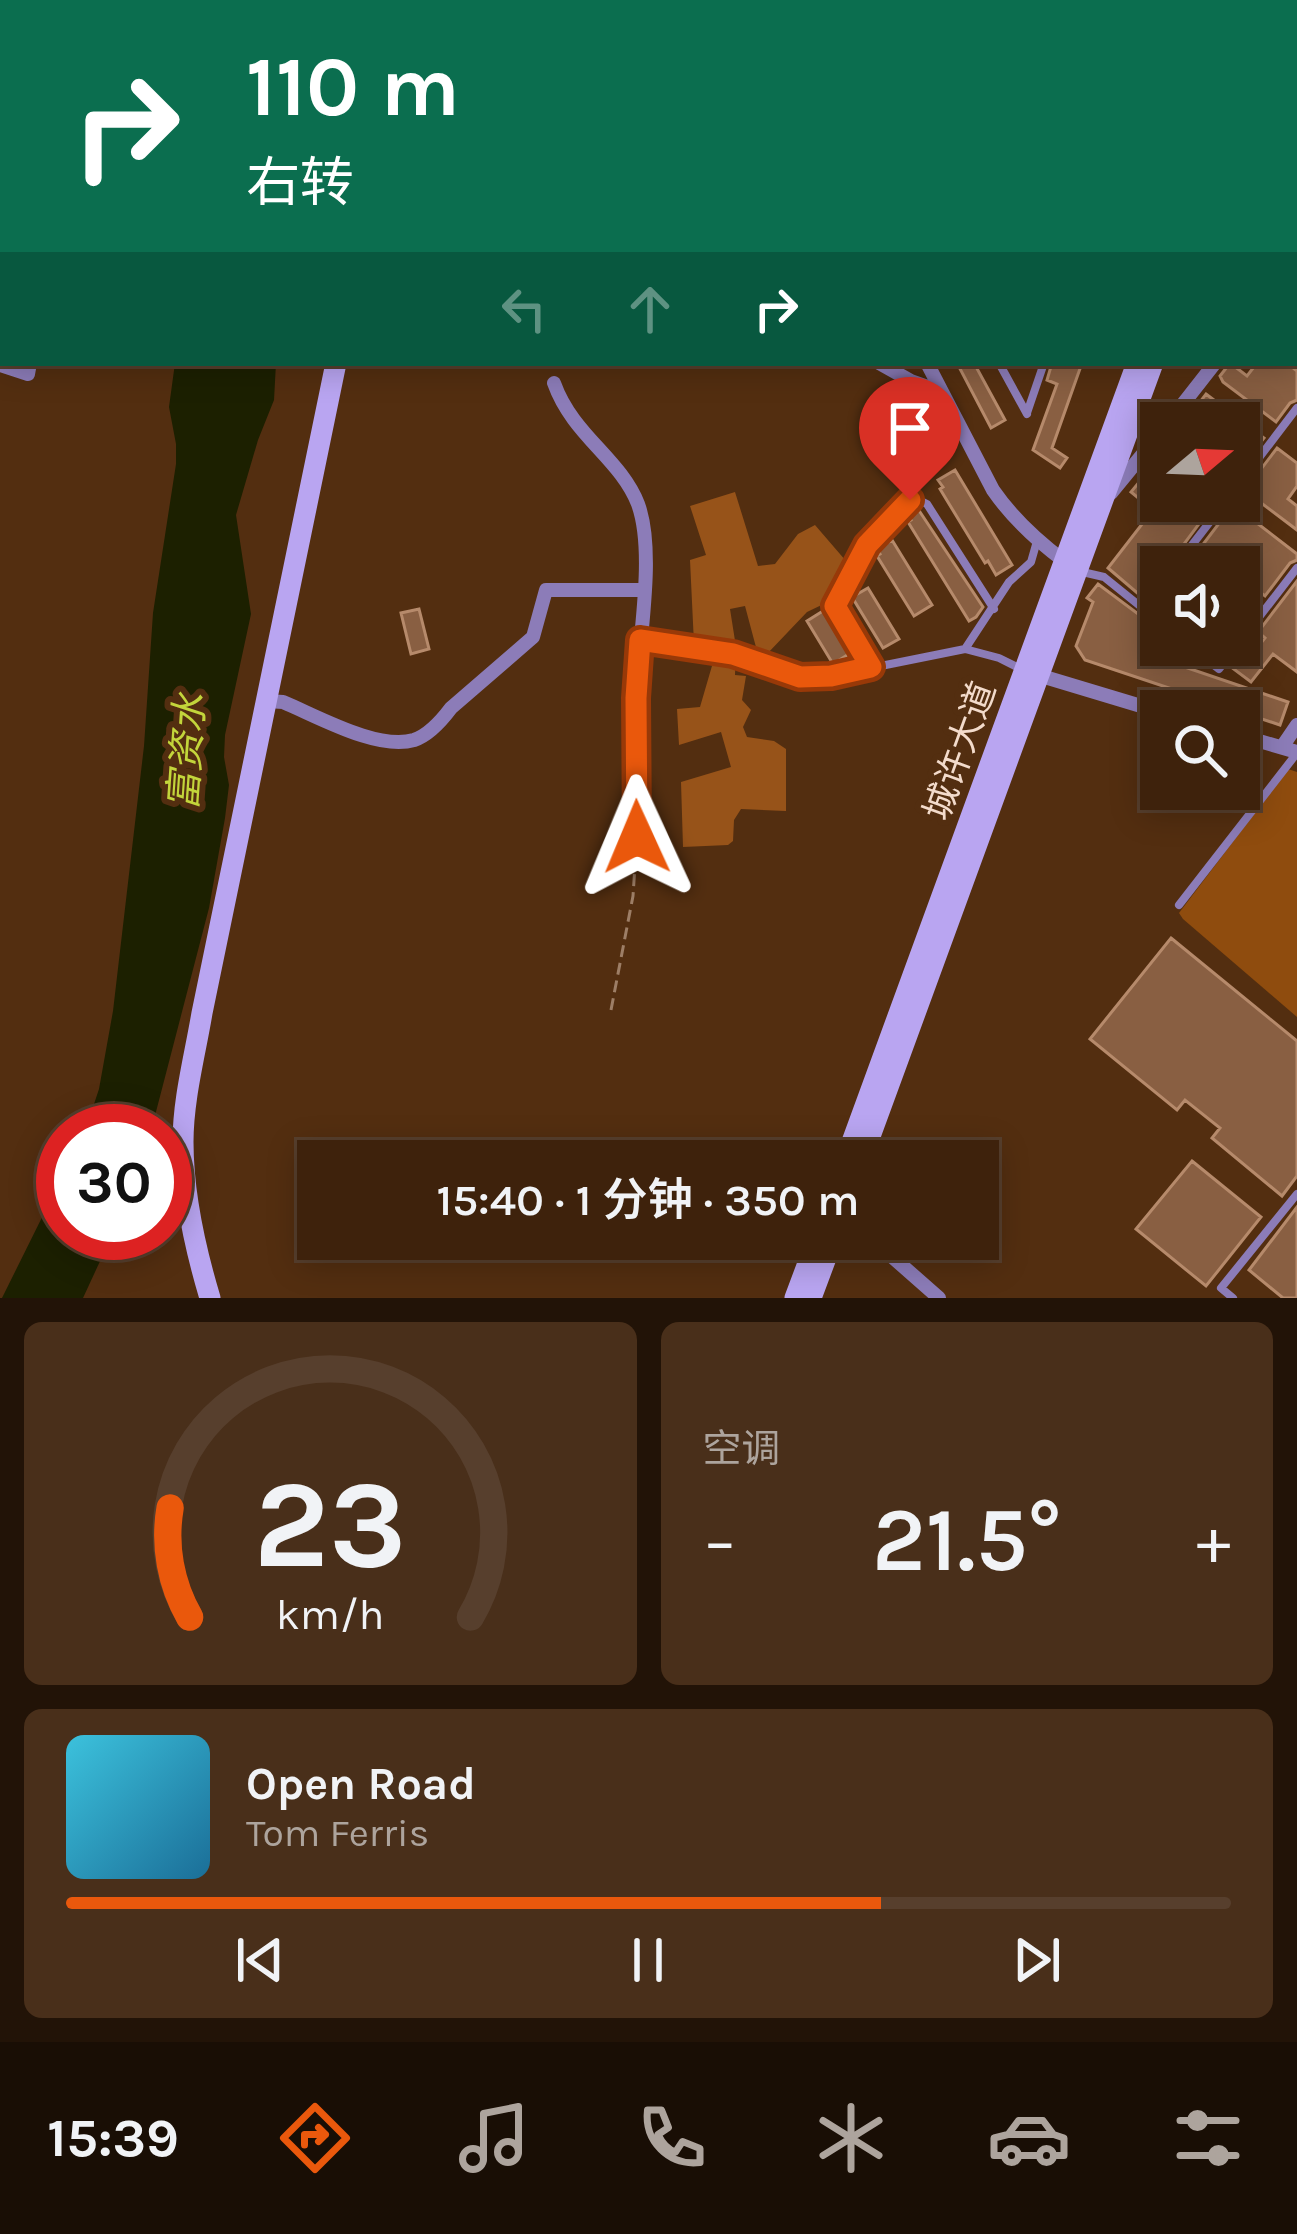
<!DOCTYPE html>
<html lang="zh">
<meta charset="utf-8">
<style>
body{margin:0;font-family:Karla,"Noto Sans SC",sans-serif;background:#492f1a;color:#f1f3f6;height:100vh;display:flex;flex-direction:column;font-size:45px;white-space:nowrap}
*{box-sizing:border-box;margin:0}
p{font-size:39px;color:#ada49d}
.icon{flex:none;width:66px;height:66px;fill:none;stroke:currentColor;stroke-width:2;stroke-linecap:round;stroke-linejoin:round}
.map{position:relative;height:1298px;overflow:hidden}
.sheet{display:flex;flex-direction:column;gap:24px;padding:24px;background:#221307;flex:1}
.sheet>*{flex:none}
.guide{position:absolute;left:0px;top:0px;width:1299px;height:366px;box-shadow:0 6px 30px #0003,0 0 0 3px #573f2d;background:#0b6e4f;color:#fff;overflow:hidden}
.needle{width:78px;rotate:71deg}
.buttons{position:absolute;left:1140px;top:402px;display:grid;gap:24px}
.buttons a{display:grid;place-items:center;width:120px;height:120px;border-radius:0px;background:#3e220c;box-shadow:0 6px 30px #0003,0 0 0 3px #573f2d;font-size:60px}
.speed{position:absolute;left:36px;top:1104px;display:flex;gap:24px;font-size:60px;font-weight:700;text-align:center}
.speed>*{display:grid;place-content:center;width:156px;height:156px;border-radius:50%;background:#3e220c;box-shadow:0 6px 30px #0003,0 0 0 3px #573f2d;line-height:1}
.speed .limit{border:18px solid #d22;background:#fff;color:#111}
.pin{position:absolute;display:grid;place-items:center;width:102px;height:102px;color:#fff;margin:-123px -51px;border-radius:50% 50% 50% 0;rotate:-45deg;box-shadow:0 0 12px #0007}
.pin .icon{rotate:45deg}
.me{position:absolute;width:132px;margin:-66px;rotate:359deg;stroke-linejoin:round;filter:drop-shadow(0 0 9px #0008)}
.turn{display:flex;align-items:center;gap:42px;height:252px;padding:0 48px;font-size:54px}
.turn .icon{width:156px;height:156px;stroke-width:2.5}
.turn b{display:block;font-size:84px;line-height:102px}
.lanes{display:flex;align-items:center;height:114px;padding:0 48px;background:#0003;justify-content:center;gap:60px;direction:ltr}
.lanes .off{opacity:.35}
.big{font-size:90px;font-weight:600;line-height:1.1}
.sheet .widget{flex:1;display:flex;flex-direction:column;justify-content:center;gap:18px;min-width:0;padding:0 42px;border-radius:18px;background:#492f1a}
.sheet .dial{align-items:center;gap:0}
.dial svg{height:312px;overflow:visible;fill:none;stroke:#573f2d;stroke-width:7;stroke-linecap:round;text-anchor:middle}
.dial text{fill:#f1f3f6;stroke:none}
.song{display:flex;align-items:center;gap:36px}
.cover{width:144px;height:144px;border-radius:18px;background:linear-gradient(135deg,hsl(190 70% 55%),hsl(200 70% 35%))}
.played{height:12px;border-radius:6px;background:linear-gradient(90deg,#ea580c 70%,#573f2d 70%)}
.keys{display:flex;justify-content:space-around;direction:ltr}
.heat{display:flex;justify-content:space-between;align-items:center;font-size:66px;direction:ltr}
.sheet .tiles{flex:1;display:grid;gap:24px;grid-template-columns:1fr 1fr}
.widget:last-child{grid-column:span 2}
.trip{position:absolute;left:297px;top:1140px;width:702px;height:120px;border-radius:0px;background:#3e220c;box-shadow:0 6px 30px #0003,0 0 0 3px #573f2d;font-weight:600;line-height:120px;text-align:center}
.tab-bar{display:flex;height:192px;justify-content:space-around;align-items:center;background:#190e05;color:#ada49d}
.tab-bar .icon{width:84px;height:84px}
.tab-bar .on{color:#ea580c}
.tab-bar b{font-size:54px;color:#f1f3f6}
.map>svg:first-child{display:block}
.green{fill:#8f4c0e}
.forest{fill:#975319}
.water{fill:#1c2000}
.building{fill:#895f42;stroke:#b68a6b;stroke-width:3}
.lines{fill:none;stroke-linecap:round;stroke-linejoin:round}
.path{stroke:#9d7e66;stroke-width:3;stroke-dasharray:12 6;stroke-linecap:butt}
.lane{stroke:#8c7cb8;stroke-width:8}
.street{stroke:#8c7cb8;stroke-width:14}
.secondary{stroke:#b9a5f1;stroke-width:21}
.route-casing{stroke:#983908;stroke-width:30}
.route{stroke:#ea580c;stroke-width:21}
.labels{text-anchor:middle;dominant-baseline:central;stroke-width:12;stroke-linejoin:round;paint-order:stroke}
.street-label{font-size:36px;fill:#f3dbcb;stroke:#532e10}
.water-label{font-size:39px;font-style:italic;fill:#c3d53b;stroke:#532e10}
</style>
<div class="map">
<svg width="1297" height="1298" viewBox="0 0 1297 1298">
<rect width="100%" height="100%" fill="#532e10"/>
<path class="green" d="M1288,769l9,3v245l-114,-98 -4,-6z"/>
<path class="forest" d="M735,492l23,74 17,-2 23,-30 17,-9 31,36 -14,39 -25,12 -40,42 -10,-3 -12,-45 -15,3 6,38 -1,28 11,1 -4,24 9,10 -8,17 4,10 27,4 12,8v62l-45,-2 -7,11 -1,21 -5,4 -45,2 -2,-65 50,-15 -10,-35 -42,13 -2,-36 23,-2 14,-48 1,-13 -21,-2 -4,-84 16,-5 -16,-49z"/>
<path class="water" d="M175,363h101l-2,37 -16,40 -22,75 15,99 -26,121 -1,22 5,28 -4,33 -16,90 -58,223h-66l14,-42 14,-78 31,-265 9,-133 23,-149v-20l-7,-37z
M63,1175v58h50l-30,65h-81z"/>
<path class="building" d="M957,363h17l31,57 -14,8z
M1052,363h30l-30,85 15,10 -7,10 -27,-18 24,-66 -10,-4z
M1230,363l17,13 10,-13h30l10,8v29l-7,3 -14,19 -53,-40 -3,-6z
M1206,394l58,44 -25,32v-47h-55z
M929,400l22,40 -24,13 -21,-41z
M1277,448l20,15v23l-9,13 9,7v24l-45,-34 -12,14 57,44v6l-7,3 -25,33 -26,-20v-9h-12l-26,-20 32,-42 6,4v-17l7,-3z
M1161,464v37h55l-49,66h-6v10l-7,3 -12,17 -34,-29 45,-58 -22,-18 9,-11 5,4z
M955,470l57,95 -16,10 -8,-14 -3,2 -45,-74 3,-2 -5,-7z
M918,509l65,98 -7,10 -7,4 -61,-99 3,-2 -3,-5z
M892,540l40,65 -18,11 -37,-60 3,-2 -3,-5z
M1297,581v91l-24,-18 -22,28 -20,-15 15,-19 7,5 12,-15 -7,-6z
M1098,584l63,47v14h11l-11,14 127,43 -8,23 -195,-65 -9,-14 17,-44 -6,-4z
M868,588l31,51 -16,9 -31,-51z
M419,609l10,40 -18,5 -10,-41z
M826,609l26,43 -19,12 -26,-43z
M1171,938l126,103v135l-15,20 -70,-58 8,-10 -35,-28 -8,10 -87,-71z
M1192,1161l69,56 -55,69 -70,-57z
M1297,1207v91h-14l-34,-28z"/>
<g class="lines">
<path class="path" d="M611,1010l22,-114 3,-46"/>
<path class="lane" d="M705,0h1
M1296,267h1
M999,363l28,51
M1027,413l17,-50
M1239,484l58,-76
M1175,567l51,-66
M1078,571l26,6 57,46
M1143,609l18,-24
M642,640l91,14 67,23 31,-1 134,-27 34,9 24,12
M1239,643l58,-75
M1188,645l31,24 19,-24
M965,649l44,-67 22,-20 6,-21
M871,667l-36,-61 32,-61 43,-45 5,-2 12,6 67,105
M1179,905l118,-152
M1233,1298l-12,-10 76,-94"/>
<path class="street" d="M0,14l3,1
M1296,258l1,-1
M879,363l32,18 31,11
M927,363l66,127c20,29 43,50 71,71
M0,365l28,9 2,-11
M554,383c19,53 66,75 84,121 18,49 0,140 -2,194 -2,46 1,92 1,139
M1168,423l47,-60
M1111,493l50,-61
M1038,675l123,37
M267,701l16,1c34,14 95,49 131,38 15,-5 28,-20 37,-32l82,-71 13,-47h97
M1239,735l58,17
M1282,747l15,-22
M872,1239l67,59"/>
<path class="secondary" d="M508,3v-3
M1268,3l1,-3
M1283,3l1,-3
M845,1161l292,-798
M861,1161l292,-798
M210,1298c-15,-50 -27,-103 -27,-156 0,-43 12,-87 19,-129l134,-650
M795,1298l22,-59
M811,1298l22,-59"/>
</g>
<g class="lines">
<defs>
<path id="route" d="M637,837l-1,-139 4,-58 93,14 67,23 31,-1 40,-9 -36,-61 32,-61 43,-45"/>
</defs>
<use href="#route" class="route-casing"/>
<use href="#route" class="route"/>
</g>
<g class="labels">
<g class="street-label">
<text transform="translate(960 751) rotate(-70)">城许大道</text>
</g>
<g class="water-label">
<text transform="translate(187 752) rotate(-86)">富资水</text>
</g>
</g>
</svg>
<div class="buttons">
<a><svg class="needle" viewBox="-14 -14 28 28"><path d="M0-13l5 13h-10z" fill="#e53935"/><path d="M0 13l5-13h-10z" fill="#ada49d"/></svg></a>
<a><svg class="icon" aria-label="sound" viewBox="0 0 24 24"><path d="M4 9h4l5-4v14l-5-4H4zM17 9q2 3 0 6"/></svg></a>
<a><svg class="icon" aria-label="search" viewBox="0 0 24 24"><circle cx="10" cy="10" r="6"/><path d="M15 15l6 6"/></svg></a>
</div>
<div class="speed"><div class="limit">30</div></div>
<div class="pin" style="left:910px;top:500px;background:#d93025"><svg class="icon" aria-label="arrive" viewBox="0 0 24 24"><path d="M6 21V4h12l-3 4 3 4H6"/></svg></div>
<svg class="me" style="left:637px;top:837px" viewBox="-20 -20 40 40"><path d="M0-17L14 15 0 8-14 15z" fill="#ea580c" stroke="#fff" stroke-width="4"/></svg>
<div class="trip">15:40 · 1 分钟 · 350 m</div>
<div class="guide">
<div class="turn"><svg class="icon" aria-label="right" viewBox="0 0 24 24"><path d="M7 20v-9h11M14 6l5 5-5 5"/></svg><div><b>110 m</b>右转</div></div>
<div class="lanes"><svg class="icon off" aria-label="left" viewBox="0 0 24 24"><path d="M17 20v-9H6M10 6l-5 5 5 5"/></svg><svg class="icon off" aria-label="ahead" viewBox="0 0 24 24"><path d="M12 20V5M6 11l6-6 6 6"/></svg><svg class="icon" aria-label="right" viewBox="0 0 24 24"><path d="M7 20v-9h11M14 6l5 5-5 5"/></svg></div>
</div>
</div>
<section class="sheet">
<div class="tiles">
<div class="widget dial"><svg viewBox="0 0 100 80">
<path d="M14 69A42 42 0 1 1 86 69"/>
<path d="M14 69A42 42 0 0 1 9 41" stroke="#ea580c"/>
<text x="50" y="56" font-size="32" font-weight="700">23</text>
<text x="50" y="72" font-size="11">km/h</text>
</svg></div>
<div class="widget"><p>空调</p>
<div class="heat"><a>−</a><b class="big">21.5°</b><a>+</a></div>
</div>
<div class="widget">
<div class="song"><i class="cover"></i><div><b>Open Road</b><p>Tom Ferris</p></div></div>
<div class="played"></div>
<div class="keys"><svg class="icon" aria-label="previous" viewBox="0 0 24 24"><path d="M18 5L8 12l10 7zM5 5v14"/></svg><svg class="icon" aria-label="pause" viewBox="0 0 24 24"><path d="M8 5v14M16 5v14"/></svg><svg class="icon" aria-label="next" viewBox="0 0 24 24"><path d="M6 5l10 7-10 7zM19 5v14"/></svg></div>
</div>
</div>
</section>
<nav class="tab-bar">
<b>15:39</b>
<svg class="icon on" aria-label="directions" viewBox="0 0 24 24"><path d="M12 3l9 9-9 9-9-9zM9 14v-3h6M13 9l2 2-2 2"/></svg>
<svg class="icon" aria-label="music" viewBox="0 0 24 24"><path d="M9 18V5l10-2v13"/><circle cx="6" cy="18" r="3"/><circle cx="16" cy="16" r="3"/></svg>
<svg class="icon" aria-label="phone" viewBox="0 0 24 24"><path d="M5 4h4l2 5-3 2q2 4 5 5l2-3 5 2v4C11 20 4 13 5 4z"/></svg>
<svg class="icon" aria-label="climate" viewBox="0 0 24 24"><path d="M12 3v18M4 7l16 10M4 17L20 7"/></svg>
<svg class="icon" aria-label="car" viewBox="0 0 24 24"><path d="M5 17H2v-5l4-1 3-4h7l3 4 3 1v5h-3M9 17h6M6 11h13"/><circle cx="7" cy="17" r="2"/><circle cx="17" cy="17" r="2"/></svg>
<svg class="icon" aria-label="filters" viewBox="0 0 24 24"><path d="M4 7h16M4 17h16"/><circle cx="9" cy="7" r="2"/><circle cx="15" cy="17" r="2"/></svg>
</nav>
